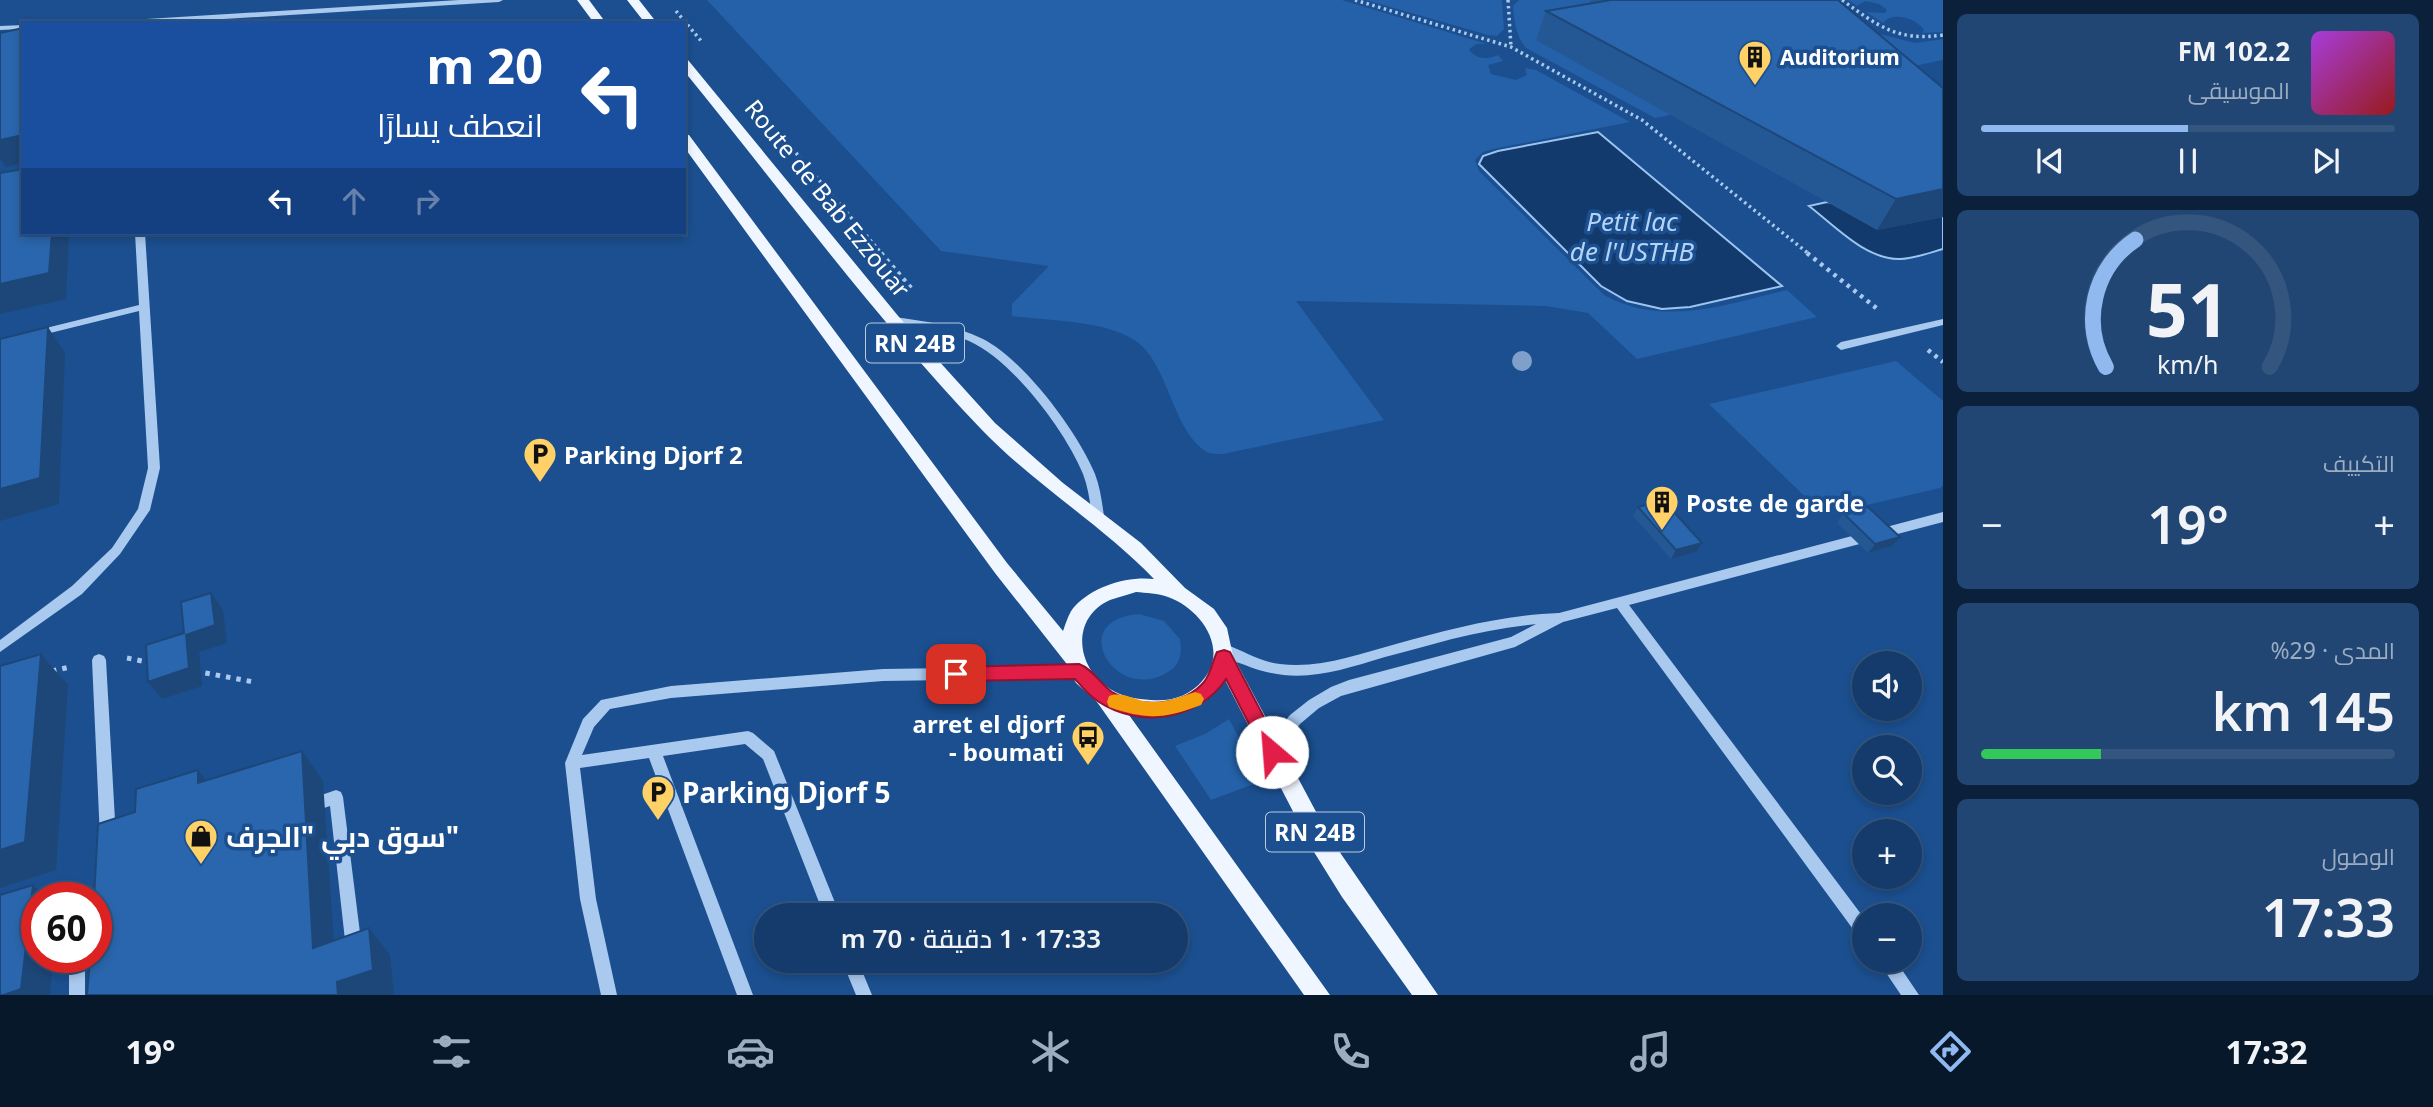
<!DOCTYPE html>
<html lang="ar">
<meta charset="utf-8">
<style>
body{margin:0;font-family:"Noto Sans",Cairo,sans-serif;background:#214673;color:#f1f3f6;direction:rtl;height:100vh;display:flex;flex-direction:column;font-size:26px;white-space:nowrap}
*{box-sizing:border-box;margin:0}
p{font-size:23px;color:#9dadc1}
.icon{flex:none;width:38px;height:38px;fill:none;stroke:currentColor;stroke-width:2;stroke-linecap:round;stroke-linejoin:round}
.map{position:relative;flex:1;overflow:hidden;direction:ltr}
.drawer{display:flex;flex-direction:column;gap:14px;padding:14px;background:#0b203b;width:490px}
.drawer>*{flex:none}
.hud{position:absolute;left:21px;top:21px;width:665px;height:214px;border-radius:0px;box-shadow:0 4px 10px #0003,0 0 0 2px #33557e;direction:rtl;background:#1a4fa0;color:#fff;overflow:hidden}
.tools{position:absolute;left:1852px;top:651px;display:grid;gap:14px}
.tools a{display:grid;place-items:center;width:70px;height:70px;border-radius:50%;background:#143b6b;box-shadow:0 4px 10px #0003,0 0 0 2px #33557e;font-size:35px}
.speed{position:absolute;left:21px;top:882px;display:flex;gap:14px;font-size:35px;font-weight:700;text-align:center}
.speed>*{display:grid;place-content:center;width:91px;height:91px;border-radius:50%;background:#143b6b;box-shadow:0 4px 10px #0003,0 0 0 2px #33557e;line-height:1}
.speed .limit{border:10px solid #d22;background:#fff;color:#111}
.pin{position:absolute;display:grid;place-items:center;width:60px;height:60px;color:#fff;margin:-30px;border-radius:14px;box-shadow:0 4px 10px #0006}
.me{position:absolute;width:77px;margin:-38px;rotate:333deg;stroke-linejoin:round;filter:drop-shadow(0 0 5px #0008)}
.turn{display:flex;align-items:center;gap:24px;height:147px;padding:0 28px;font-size:32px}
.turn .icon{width:91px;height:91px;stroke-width:2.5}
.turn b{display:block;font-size:49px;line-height:60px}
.lanes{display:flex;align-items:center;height:66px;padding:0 28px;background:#0003;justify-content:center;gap:35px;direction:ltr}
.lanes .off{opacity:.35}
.big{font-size:52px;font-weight:600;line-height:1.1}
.drawer .card{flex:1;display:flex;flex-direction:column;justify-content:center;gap:10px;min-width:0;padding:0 24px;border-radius:10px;background:#214673}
.drawer .dial{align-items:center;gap:0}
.dial svg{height:182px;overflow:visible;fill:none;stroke:#33557e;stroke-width:7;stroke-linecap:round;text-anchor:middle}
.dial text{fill:#f1f3f6;stroke:none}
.song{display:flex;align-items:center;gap:21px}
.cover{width:84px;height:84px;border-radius:10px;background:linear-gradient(135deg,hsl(280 70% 55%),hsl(0 70% 35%))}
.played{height:7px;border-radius:4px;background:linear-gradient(90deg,#90b9f0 50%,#33557e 50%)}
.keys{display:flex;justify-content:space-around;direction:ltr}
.heat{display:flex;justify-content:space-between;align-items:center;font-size:38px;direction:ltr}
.charge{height:10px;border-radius:5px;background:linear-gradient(90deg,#34c759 29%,#33557e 0)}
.trip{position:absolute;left:754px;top:903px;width:434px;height:70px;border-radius:35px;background:#143b6b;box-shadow:0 4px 10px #0003,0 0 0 2px #33557e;font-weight:600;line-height:70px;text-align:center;direction:rtl}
.dock{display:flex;height:112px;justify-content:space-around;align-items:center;background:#08182b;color:#9dadc1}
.dock .icon{width:49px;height:49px}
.dock .current{color:#90b9f0}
.dock b{font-size:32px;color:#f1f3f6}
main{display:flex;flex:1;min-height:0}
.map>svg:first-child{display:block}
.green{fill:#2461a8}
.water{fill:#123a6d;stroke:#9cc4f0;stroke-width:2}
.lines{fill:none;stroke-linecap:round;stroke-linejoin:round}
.path-far2{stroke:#a9c9ee;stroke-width:3.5;stroke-dasharray:2.5 3.5;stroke-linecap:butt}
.path-far1{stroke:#a9c9ee;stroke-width:4.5;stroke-dasharray:3.5 5;stroke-linecap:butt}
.path{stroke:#a9c9ee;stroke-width:5;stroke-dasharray:4.5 6;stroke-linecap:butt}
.minor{fill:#a9c9ee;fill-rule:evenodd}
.major{fill:#f0f6ff;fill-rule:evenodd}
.tree{fill:#7ea0ca}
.wall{fill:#245895}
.shaded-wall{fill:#1d4779}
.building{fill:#2a66ad;stroke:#1d4779;stroke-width:2}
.route{fill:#e11d48;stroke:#92132f;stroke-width:2}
.slow{fill:#f59e0b}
.labels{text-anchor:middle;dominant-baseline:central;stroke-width:7;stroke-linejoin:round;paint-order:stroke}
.far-poi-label{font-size:21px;font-weight:bold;fill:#fff;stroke:#1b4f8f;text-anchor:start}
.shield{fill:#1b4f8f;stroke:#bbcadd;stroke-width:2}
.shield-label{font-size:23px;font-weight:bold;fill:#fff}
.street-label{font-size:24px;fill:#fff;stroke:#1b4f8f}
.poi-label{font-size:24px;font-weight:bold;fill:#fff;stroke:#1b4f8f;text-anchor:start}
.water-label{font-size:26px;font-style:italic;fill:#b5d3f5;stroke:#1b4f8f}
.near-poi-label{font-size:28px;font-weight:bold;fill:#fff;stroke:#1b4f8f;text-anchor:start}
</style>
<main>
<section class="drawer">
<div class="card">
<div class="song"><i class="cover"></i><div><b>102.2 FM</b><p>الموسيقى</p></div></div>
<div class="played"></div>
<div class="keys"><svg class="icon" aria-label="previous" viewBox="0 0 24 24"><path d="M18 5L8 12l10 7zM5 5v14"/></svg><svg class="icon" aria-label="pause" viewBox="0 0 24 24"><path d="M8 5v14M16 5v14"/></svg><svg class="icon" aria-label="next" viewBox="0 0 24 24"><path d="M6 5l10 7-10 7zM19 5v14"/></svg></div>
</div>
<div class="card dial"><svg viewBox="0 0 100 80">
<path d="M14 69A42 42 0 1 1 86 69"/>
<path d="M14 69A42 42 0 0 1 27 13" stroke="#90b9f0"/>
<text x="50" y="56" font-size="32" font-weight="700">51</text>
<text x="50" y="72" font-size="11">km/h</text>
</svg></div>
<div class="card"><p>التكييف</p>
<div class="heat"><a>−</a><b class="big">19°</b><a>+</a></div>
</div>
<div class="card"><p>المدى · 29%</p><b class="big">145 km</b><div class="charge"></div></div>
<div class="card"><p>الوصول</p><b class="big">17:33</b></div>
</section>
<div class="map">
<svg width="1943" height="995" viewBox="0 0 1943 995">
<rect width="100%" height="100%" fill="#1b4f8f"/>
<path class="green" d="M707,0h635l145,44h-10l-8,5c5,10 19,11 29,6l5,6 -15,4 3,9 25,6 11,-5 -2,-7 11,2 94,52 -137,27 -10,3 -8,8 4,11 125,124c59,33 122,9 183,-5l30,27 -180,42 -49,-46 -42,-7 -250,-5 88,119 -161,34c-4,0 -12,0 -16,-2 -32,-18 -38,-80 -65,-106 -27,-26 -94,-25 -130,-30v-12l37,-38 -108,-15z
M1366,0h136l2,29 -7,7 -9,-1z
M1519,0h94l57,115 -15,3 -129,-70c-10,-11 -12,-27 -13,-42z
M1848,0h95v32l-21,1 2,-3c-8,-12 -31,-19 -41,-7l-17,-11 19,1 2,-3 -8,-6 -14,-3 -8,5z
M1868,31l47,12 28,-4v21l-63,13z
M1896,361l47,40v85l-3,2 -116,27 -115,-111z
M1139,614l25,7 16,18c2,14 1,25 -12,33 -52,33 -104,-52 -29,-58z
M1229,719l33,62 -51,19 -36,-54 30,-12z"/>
<path class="water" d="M1598,132l184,154 -92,21 -28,2 -35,-8 -26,-15 -122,-122 4,-8 15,-5z
M1827,202l116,14v33c-14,4 -30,10 -44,10 -34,0 -64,-33 -90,-53z"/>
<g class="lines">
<path class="path-far2" d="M1355,0l156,47 131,73 167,134
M1508,0l3,47
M1842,0c35,25 55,42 101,35
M676,11l26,31
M796,153l86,101"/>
<path class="path-far1" d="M881,253l31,36 -7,5
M1807,253l73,58
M1928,350l15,12"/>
<path class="path" d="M127,658l25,5
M52,671l18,-4
M195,671l59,11"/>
<path class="minor" d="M459,0h44l-4,2 -340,21h-49l4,-2z
M23,25v4l-23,1v-4z
M135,233h10l15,235 -10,42 -30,44 -38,40 -82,58v-12l72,-54 40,-38 26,-39 10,-41 -9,-157 -105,26 -5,-3 5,-3 105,-26z
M894,317c30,4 61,8 89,22 41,21 94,92 112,135 5,13 7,28 9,42l-2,3h-8l-2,-3c-2,-14 -4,-29 -9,-42 -18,-44 -71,-114 -114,-133 -25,-11 -52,-12 -79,-19l-1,-2z
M1943,319v6l-102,25 -5,-4 5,-4z
M1943,512v10l-314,83 235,313v21l-6,-3 -241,-328 -54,14 -48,25 -174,49 -22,12 -19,16 -23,32 -5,2 -5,-2 -2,-4 9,-17 16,-20 19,-15 22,-13 18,-7 162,-43 25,-13c-28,3 -56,8 -84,15 -22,6 -44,12 -67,18 -50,15 -89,29 -140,8 -9,-3 -21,-7 -27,-15l2,-4 5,-2c19,7 35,18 55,20 40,5 78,-10 116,-20 54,-15 107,-29 163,-31z
M99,654l5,2 2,4 10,178 -3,5 -5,2 -5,-2 -3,-5 -8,-178 2,-4z
M1079,666l5,2 2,4 -2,4 -5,2 -196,3 -212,17 -61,11 -16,18 -12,28 166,-24 5,2 21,18 66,164h-16l-61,-156 -18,-15 -82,12 90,239h-16l-88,-237 -69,10 16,131 21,96h-16l-21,-96 -15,-136 18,-44 18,-19 70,-14 212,-17z
M336,790l5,2 2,5 19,152 -2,6 -6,2 -6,-2 -2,-6 -16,-143 -21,7 -5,-2 -2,-5 2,-5z
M69,957h16v38h-16z
M842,961h16l14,34h-16z
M1878,961h18l23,34h-18z"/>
<path class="major" d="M577,0h12l17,23h-12z
M627,0h12l18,23h-12z
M684,59l4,1 211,257 96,106 68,60 78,60 44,45 29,21 13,19 6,28 97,182 108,157h-26l-70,-98 -28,-45 -89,-172c-23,35 -56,38 -96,35l201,280h-26l-207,-293 -21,-19 -10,-20 -71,-90 -311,-426v-13l5,1 318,428 56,68c3,-8 6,-19 12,-25 19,-20 52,-30 79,-27 -53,-55 -119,-94 -172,-149 -107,-112 -200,-239 -298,-359zM1136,592c10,1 22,1 32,5 32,11 62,52 35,83 -13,16 -32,22 -52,20 -15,-1 -28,-3 -41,-11 -34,-21 -40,-71 0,-89 8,-3 18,-5 26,-8z"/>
</g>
<circle class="tree" cx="1522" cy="361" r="10"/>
<path class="wall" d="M1591,0h247l105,88v129l-66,13 -341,-190 10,-29 43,-7z
M1638,507l64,36 -6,9 -25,7 -38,-43z
M1843,513l49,33 -24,7 -31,-30z"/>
<path class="shaded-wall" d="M23,135v28l-17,4 -6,-9v-18z
M1943,189v28l-66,13 19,-31z
M52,233h17l-3,66 -66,15v-30z
M48,327l17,26 -6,151 -59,17v-32z
M1900,537l-8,9 -24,7 7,-9z
M1702,543l-6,9 -25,7 5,-9z
M211,593l12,17 4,33 -28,9 3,34 -40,13 -14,-17 38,-47z
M41,654l27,31 -12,185 -56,18v-38z
M302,751l21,30 13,193 -23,-26z
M198,770l24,30 -24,-17z
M33,885l14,13h-10v59h16l-3,38h-46z
M369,928l21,27 4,40h-56l-1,-13z"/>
<path class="building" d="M1611,0h227l105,88v101l-47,10 -350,-188z
M23,28v107l-23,5v-107z
M23,169v64h29l-3,40 -49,11v-111z
M48,327l-8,151 -40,11v-150z
M1663,500l39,43 -26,7 -38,-43z
M1868,507l32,30 -25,7 -32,-31z
M211,593l4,32 -29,10 3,33 -41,14 -2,-37 38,-12 -3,-31z
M41,654l-16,188 -25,8v-184z
M302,751l11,197 56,-20 4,42 -36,12 1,13h-251l3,-38h6v-59h-2l4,-74 37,-12 1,-23 62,-19v13z
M33,885l-12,104 -17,6h-4v-100z"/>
<path class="route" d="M1224,650l6,2 49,94 3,6 -3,5 -7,3 -6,-3 -40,-78c-27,41 -86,50 -127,23 -9,-5 -17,-15 -24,-23l-119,2 -6,-2 -3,-5 3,-5 6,-2 123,-3c14,5 21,20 33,28 27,16 71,15 92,-10 7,-9 8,-19 13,-30z"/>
<path class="slow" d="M1195,692l6,2 3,5 -3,6c-36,14 -54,15 -92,2l-2,-5 2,-6c14,-5 27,5 40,6 17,1 31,-5 46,-10z"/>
<defs>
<symbol id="building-pin" viewBox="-11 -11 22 30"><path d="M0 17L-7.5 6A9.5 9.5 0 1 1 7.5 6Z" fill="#ffd166" stroke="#1b4f8f"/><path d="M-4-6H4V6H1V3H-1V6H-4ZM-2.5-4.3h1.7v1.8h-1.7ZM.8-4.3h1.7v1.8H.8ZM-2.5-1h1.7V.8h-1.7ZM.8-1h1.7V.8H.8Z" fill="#111"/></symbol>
<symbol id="parking-pin" viewBox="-11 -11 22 30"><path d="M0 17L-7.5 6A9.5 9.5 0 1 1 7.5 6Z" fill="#ffd166" stroke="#1b4f8f"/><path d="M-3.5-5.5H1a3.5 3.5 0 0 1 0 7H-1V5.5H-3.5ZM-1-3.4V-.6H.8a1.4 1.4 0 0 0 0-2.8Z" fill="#111"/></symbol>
<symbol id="bus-pin" viewBox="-11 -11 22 30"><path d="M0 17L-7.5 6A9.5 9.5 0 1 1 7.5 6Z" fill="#ffd166" stroke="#1b4f8f"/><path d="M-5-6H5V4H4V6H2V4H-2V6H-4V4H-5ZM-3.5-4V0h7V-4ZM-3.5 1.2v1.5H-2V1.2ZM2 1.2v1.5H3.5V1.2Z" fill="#111"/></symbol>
<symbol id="shop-pin" viewBox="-11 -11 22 30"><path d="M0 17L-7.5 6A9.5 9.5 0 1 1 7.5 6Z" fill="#ffd166" stroke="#1b4f8f"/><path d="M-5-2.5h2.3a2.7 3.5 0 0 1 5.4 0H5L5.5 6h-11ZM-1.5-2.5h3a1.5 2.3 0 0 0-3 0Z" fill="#111"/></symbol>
</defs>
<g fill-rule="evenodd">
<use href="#building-pin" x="1736" y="38" width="38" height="52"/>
<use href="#parking-pin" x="521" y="435" width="38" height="52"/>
<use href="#building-pin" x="1643" y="483" width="38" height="52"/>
<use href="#bus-pin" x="1069" y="718" width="38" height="52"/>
<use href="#parking-pin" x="639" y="773" width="38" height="52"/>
<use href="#shop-pin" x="182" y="817" width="38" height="52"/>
</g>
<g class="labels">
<g class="far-poi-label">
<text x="1780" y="57">Auditorium</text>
</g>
<g class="shield">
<rect x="866" y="323.5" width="98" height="39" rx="5"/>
<rect x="1266" y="812.5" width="98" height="39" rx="5"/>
</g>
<g class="shield-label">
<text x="915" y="343">RN 24B</text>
<text x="1315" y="832">RN 24B</text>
</g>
<g class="street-label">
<text transform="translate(828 198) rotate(51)">Route de Bab Ezzouar</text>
</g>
<g class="poi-label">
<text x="564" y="454">Parking Djorf 2</text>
<text x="1686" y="502">Poste de garde</text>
<text x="1064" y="723" text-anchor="end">arret el djorf<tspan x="1064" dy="28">- boumati</tspan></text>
</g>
<g class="water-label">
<text x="1632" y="221">Petit lac<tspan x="1632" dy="30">de l'USTHB</tspan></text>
</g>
<g class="near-poi-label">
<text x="682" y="792">Parking Djorf 5</text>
<text x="226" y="836">سوق دبي "الجرف"</text>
</g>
</g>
</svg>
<div class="tools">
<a><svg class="icon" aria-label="sound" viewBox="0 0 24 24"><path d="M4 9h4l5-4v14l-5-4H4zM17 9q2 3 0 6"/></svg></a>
<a><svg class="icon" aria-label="search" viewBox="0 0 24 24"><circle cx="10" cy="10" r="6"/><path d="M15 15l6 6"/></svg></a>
<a>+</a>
<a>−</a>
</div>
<div class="speed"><div class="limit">60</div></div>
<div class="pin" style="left:956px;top:674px;background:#d93025"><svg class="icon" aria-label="arrive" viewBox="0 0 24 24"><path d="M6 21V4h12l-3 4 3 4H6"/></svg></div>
<svg class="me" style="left:1272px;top:752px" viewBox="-20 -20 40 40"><circle r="19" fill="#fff"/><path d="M0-13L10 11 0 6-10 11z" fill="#e11d48"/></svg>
<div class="trip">17:33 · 1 دقيقة · 70 m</div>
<div class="hud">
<div class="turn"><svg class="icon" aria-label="left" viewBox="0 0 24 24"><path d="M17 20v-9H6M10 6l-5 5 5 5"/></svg><div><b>20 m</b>انعطف يسارًا</div></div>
<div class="lanes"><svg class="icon" aria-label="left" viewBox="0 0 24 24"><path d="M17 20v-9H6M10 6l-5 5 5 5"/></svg><svg class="icon off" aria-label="ahead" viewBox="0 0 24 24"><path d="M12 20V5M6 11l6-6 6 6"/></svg><svg class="icon off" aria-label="right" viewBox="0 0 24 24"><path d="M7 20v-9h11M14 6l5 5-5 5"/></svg></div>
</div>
</div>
</main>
<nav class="dock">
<b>17:32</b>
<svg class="icon current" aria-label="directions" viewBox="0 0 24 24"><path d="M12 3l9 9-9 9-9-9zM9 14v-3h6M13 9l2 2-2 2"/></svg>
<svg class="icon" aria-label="music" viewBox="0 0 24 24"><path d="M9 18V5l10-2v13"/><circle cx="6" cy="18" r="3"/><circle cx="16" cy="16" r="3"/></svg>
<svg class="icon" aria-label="phone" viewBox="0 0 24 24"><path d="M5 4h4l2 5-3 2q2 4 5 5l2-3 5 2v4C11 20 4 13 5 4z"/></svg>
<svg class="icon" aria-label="climate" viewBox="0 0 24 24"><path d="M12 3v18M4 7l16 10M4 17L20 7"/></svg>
<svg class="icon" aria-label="car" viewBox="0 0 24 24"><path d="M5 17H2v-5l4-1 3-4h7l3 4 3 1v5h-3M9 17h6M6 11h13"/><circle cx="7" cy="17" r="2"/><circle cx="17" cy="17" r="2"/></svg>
<svg class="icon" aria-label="filters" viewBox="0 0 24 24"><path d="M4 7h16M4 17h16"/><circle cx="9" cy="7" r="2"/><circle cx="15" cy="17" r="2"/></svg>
<b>19°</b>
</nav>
